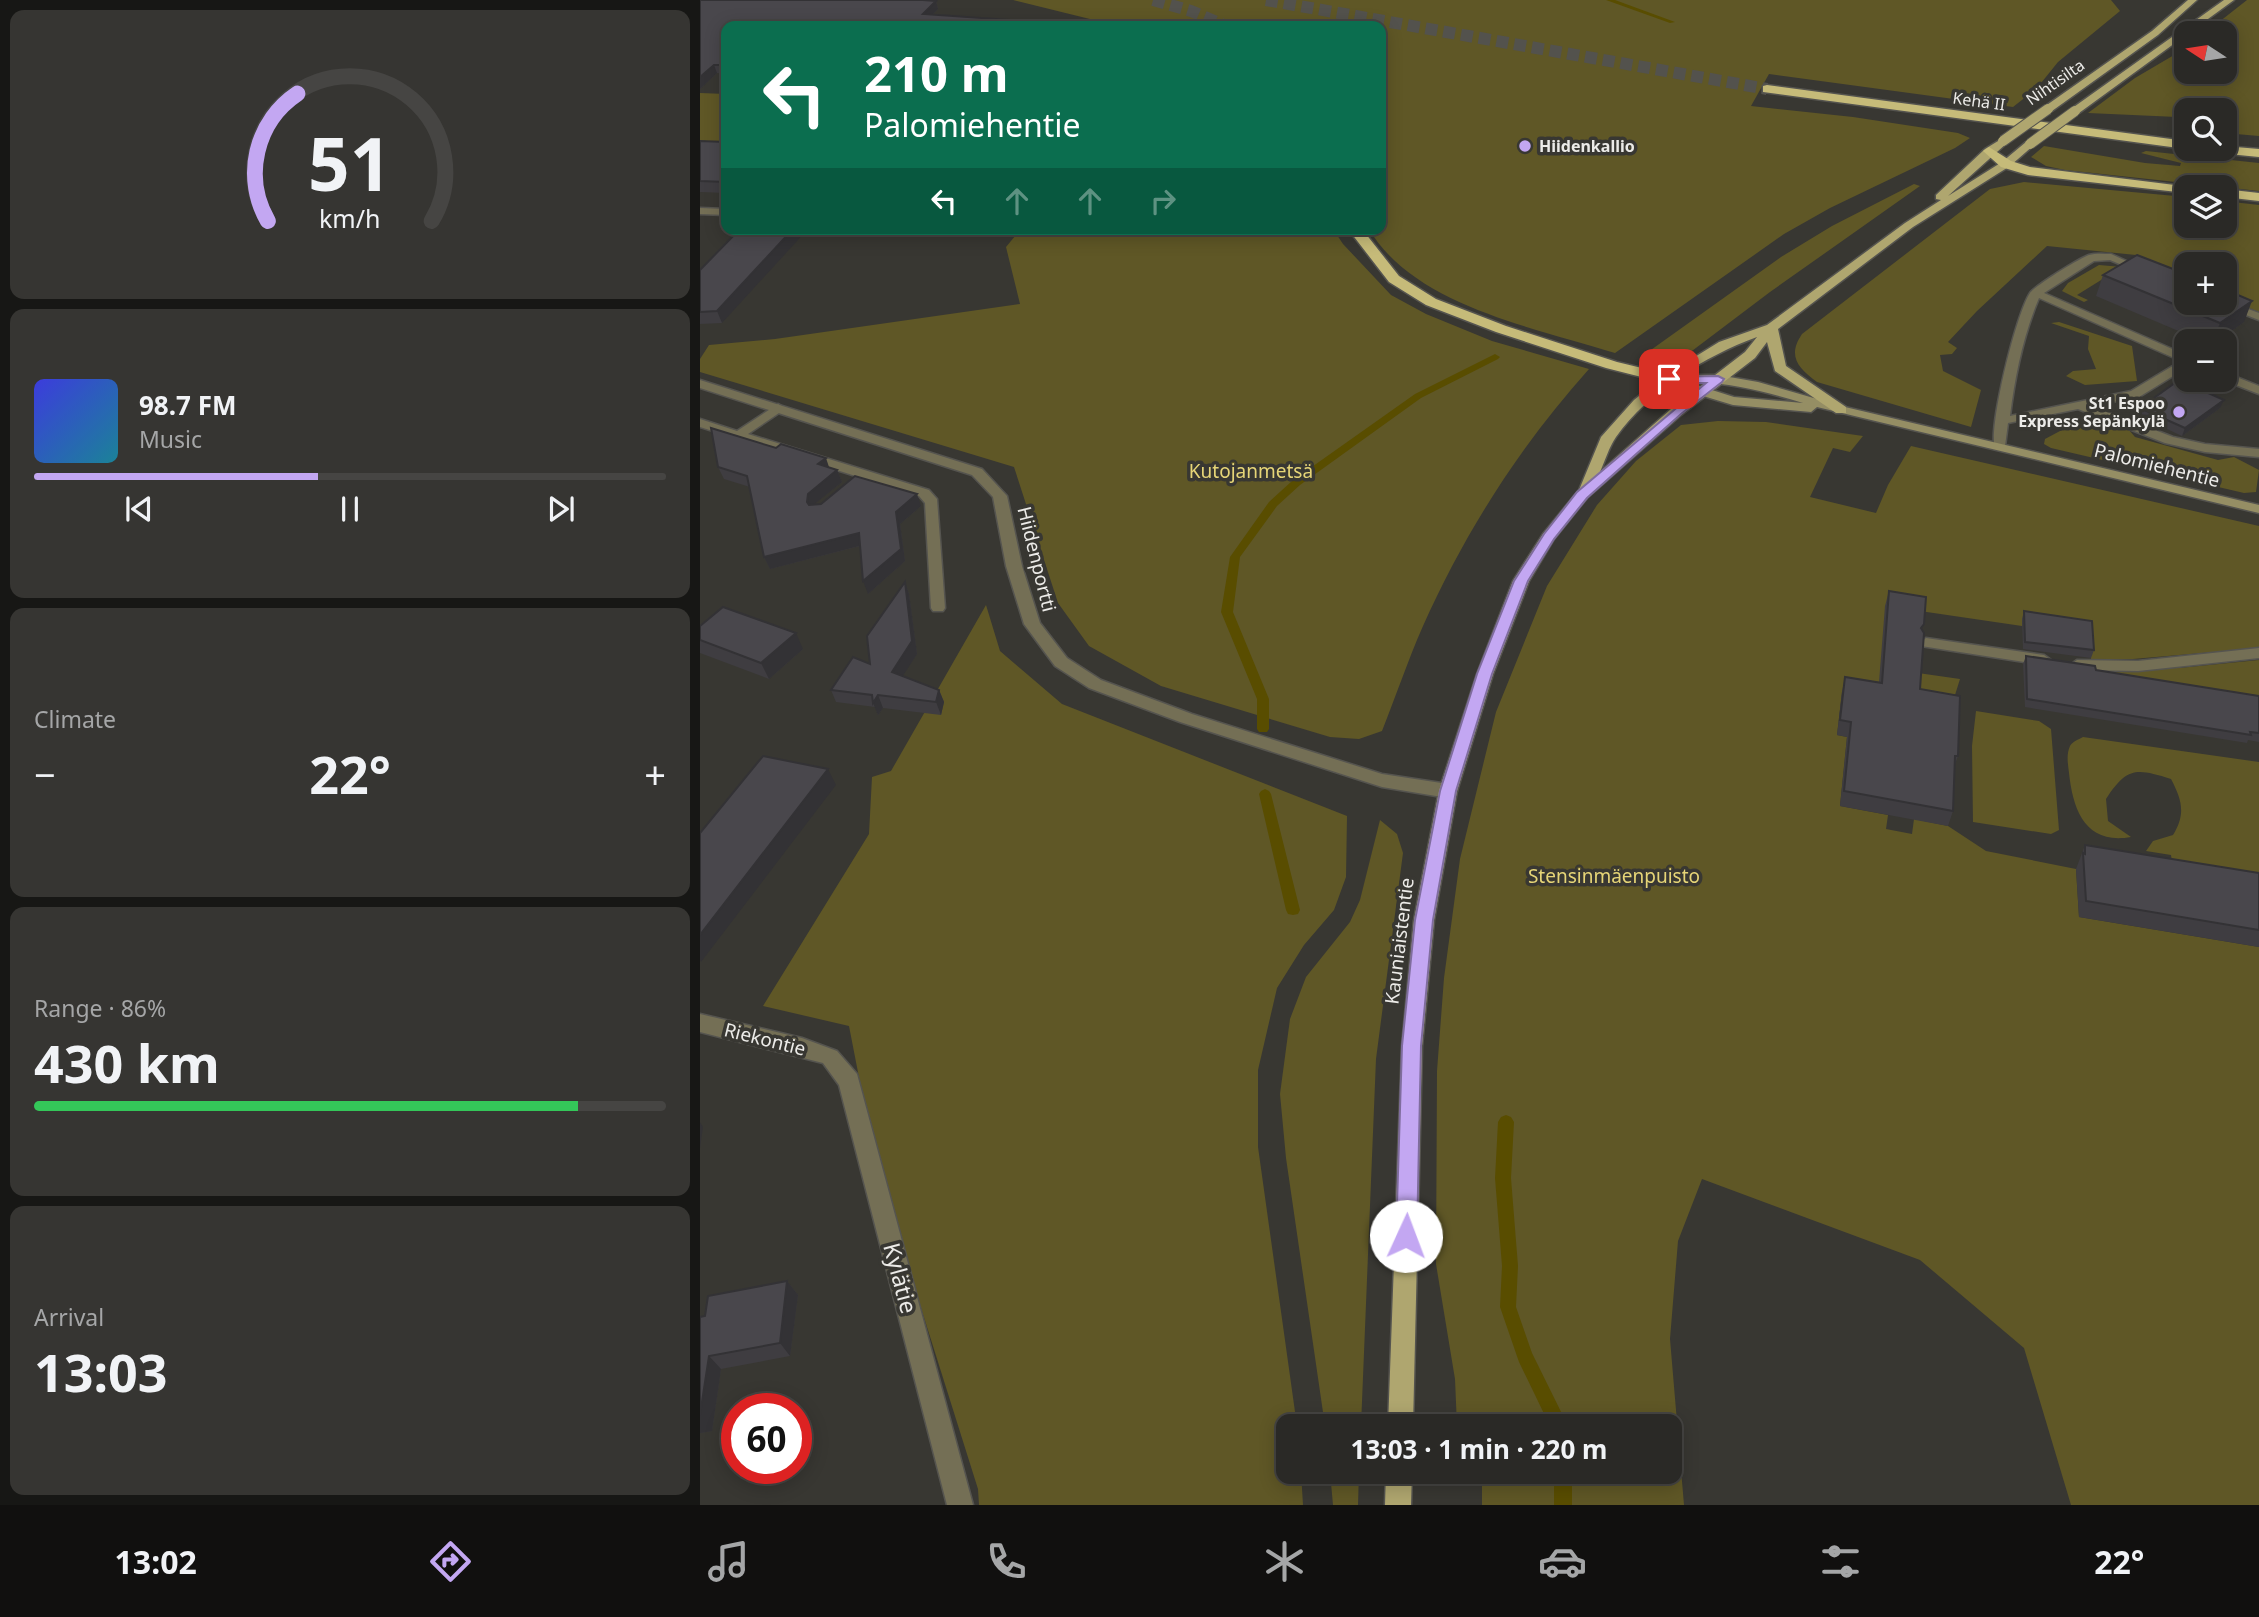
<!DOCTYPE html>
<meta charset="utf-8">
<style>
body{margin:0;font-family:"Noto Sans",sans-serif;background:#363532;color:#f1f3f6;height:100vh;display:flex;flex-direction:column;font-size:26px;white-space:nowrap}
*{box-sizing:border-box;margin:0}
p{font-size:23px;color:#a5a6a7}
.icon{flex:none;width:38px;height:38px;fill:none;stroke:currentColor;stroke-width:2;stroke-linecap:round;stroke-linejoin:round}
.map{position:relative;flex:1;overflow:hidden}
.details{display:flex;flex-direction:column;gap:10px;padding:10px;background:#171715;width:700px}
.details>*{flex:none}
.hud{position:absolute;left:21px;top:21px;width:665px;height:214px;border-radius:14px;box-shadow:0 4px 18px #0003,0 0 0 2px #464543;background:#0b6e4f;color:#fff;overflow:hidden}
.needle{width:46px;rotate:282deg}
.buttons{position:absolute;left:1474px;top:21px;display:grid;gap:14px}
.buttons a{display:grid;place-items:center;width:63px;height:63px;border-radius:14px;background:#2a2926;box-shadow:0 4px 18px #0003,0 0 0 2px #464543;font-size:35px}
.speed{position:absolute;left:21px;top:1393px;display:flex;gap:14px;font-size:35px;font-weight:700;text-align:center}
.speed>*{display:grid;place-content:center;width:91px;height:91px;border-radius:50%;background:#2a2926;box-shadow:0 4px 18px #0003,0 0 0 2px #464543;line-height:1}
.speed .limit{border:10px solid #d22;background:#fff;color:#111}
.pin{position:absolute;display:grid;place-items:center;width:60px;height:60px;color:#fff;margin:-30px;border-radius:14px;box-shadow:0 4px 10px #0006}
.me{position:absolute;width:77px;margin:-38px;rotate:2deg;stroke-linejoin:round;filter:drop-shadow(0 0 5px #0008)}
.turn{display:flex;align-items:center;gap:24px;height:147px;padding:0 28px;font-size:32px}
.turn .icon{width:91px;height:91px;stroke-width:2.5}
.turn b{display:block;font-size:49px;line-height:60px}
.lanes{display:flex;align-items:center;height:66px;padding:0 28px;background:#0003;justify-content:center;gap:35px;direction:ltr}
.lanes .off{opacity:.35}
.big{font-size:52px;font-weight:700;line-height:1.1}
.details .card{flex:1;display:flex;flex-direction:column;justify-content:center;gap:10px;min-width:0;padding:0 24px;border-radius:14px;background:#363532}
.details .dial{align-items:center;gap:0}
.dial svg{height:182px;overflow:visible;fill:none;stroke:#464543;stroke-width:7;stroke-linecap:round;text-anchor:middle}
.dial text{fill:#f1f3f6;stroke:none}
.song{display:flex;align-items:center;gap:21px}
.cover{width:84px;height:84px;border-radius:10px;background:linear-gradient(135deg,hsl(240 70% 55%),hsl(190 70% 35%))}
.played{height:7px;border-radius:4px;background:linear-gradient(90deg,#c3a7f2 45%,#464543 45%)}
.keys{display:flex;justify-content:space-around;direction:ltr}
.heat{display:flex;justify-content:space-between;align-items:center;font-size:38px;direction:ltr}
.charge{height:10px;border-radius:5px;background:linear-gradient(90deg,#34c759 86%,#464543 0)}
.trip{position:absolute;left:576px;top:1414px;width:406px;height:70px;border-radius:14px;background:#2a2926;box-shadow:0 4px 18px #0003,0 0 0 2px #464543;font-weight:700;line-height:70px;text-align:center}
.dock{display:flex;height:112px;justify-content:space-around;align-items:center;background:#11100f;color:#a5a6a7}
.dock .icon{width:49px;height:49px}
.dock .current{color:#c3a7f2}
.dock b{font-size:32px;color:#f1f3f6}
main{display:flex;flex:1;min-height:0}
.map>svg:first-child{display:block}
.green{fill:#5f5726}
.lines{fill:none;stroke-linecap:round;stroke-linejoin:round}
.stream{fill:#594d00;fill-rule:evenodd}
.highway-tunnel{stroke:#53524d;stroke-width:12;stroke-dasharray:12 6;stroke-linecap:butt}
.lane-casing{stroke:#55544f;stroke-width:3}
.street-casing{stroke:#55544f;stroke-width:3}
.secondary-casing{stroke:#55544f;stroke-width:3}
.primary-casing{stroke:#55544f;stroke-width:3}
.highway-casing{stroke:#55544f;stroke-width:3}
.lane{fill:#746f55;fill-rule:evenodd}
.street{fill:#746f55;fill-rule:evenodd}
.secondary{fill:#958e64;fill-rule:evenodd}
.primary{fill:#afa66f;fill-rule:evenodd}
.highway{fill:#c6bb79;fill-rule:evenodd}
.primary-bridge-casing{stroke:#55544f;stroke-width:12;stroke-linecap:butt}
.primary-bridge{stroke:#afa66f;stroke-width:10}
.wall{fill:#3f3d41}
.shaded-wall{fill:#333235}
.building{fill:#49474c;stroke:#333235;stroke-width:2}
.route{fill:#c3a7f2;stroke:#7f6d9d;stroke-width:2}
.poi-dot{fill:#c3a7f2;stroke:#383732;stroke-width:2.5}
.labels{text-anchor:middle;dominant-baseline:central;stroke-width:7;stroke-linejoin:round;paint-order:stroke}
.far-street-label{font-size:16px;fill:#ecebe8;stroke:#383732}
.far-poi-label{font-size:16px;font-weight:bold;fill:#ecebe8;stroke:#383732;text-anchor:start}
.street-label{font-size:19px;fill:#ecebe8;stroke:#383732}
.park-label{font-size:19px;fill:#e6d577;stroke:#383732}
.near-street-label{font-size:23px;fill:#ecebe8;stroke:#383732}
</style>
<main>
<section class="details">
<div class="card dial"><svg viewBox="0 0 100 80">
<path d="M14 69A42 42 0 1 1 86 69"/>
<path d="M14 69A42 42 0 0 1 27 13" stroke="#c3a7f2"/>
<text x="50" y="56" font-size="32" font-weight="700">51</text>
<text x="50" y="72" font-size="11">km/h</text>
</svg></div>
<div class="card">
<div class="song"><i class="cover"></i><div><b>98.7 FM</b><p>Music</p></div></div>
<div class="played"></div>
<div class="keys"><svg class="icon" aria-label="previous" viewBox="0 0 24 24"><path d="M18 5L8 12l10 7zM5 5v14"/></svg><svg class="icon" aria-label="pause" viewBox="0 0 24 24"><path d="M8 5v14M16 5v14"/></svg><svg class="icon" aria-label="next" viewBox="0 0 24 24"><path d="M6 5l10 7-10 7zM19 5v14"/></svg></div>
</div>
<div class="card"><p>Climate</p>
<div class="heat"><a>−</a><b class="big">22°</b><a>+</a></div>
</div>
<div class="card"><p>Range · 86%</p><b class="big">430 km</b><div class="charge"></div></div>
<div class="card"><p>Arrival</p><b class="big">13:03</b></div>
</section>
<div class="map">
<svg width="1559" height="1505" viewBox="0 0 1559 1505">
<rect width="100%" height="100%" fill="#383732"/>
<path class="green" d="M313,0h1098l9,11 -62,51 -21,26 -24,19 -244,-33 -18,32 102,11 105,16 12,5 -15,10 -125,60 -46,26 -169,119c-79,-25 -201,-47 -246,-124h12v-203h-278l-5,-5z
M1547,0h12v136l-35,-3v-23h-38v20l-14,-4 9,-5 -4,-4 -89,-4 47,-35 51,-30v24h38v-39h-19z
M0,93l26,1v49l-26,-1z
M1344,146l101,17 35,3 1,-3 -40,-10 5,-2 113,12v28l-194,-21 -19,-4 -15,-9z
M1324,182l162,15v29h38v-25l35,4v107l-35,-14v-34h-38v11l-50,-20 -89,-9 -70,65 -29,31 9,6 -5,6 -12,1 3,16 38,19 -10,37 -154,-45c-19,-14 -30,-26 -15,-48l188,-145z
M1214,184l6,2 -150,106 -94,71 -23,1 -12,-7 140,-100 51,-31z
M321,229h312l10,15 48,51 35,19 66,27 97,28c-69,77 -124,163 -166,257 -15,34 -27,70 -41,105l-23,8 -29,-2 -169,-51 -72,-40 -31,-43 -44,-136 -314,-95v-13l9,-14 66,-6 245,-35 -14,-57z
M1399,265l23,2 -45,28 11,5 -4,2 -22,-11 6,-8z
M1359,322l73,24 5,35 -52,4 -19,-9 7,-5 23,-2 -8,-20 1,-13 -38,-13z
M1018,421l48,1 97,14 -13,16 -17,-4 -23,49 66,16 12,-28 23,-39 348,80v122l-126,11 -42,1 -2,-31 -67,-9v6l-136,-20 32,67 42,6 -5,16 -113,-3 -5,43 10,2 -7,69 48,9 -2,14 26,5 2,-15 34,7 38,25 90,18 3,48 180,30v558h-188l-47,-157 -104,-88 -218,-81 -24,62 -8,98 14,166h-202v-33h188v-46h-213l-2,-47 -19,-115 1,-193 7,-93 16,-119 36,-147 51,-126 50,-81 39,-44 45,-36z
M1398,422l31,8 6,7 83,23 16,-3 25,13 -3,22 -12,1 -193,-45 -7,-4 1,-5 15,-8 19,-4 2,-4z
M286,605l14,46 62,53 285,112 -1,61 -12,33 -30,35 -27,43 -19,82v77l39,279h-9v46h13l2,33h-324l-1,-16 -102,-324 -27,-139 -86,-20 106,-172 3,-57 19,-6z
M1559,660v44l-164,-26 -2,-9 86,-1z
M1276,711l63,10 12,8 8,101 -8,4 -78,-12 -1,-76z
M1383,737l176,25v136l-85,-22 -3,-21 -25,-4 7,-10 20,-6c13,-21 9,-35 -2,-56 -35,-11 -44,-12 -65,20l2,22 23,16c-45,8 -58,-26 -62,-64 -1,-9 -3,-18 1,-27 3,-5 8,-6 13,-9z
M680,820l17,14 6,19 -27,206 -15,367h-36l-39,-268 -6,-64 10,-75 16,-42 44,-55 10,-22z
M630,1472h29l-1,33h-25z"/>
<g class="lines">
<path class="stream" d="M906,0h9l60,22 -5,1z
M795,354l5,3 -2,2 -77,39 -121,87 -23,21 -37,51 -7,55 36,87v30l-2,3h-8l-2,-3v-30l-36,-87 9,-55 39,-55 23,-21 123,-87z
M565,789l4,2 2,3 29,116 -2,4 -5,1 -5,-1 -2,-4 -27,-116 2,-3z
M806,1115l5,2 3,5 -3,56 7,88 -2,41 16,46 36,73h-18l-31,-64 -19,-55 2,-41 -7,-88 3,-56 3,-5z
M854,1472h18v33h-18z"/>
<path class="highway-tunnel" d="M453,0l38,11 35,15
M566,0l501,89"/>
<defs>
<path id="lane" d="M1411,254l35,16 -5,3 -31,-13 -16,1 -50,32 142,62v13l-47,29 -47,9 81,31 32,7 54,5v8l-54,-5 -40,-9 -87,-34 -70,14 -3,23 -2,3h-8c-7,-21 21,-135 35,-156 6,-8 50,-35 59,-38 7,-2 15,-1 22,-1zM1339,298l142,63 -50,30 -121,25c5,-40 13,-80 29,-118z
M1524,300l35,13v7l-39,-15 -1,-2h5z
M1524,372l35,14v8l-36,-14z
M78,404l6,4 -2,3 -34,23 181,56 8,9 8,109 -2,3h-10l-2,-3 -6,-105 -6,-7 -219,-69v-8l37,12z
M1226,638l118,17 7,5 -7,5 -123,-19 -2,-3z
M1559,648v10l-121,13 -61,-1 -7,-5 7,-5 61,1z"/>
<path id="street" d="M0,208l26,1v6l-26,-1z
M0,380l282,89 25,27 15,70 18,57 27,35 34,22 91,34 190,60 66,10 6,2 3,5 -3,5 -6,2 -66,-11 -202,-65 -91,-34 -34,-22 -31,-42 -18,-58 -13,-69 -21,-22 -272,-87z
M0,1014l102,24 35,13 20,23 116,431h-26l-108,-420 -16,-22 -123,-31z"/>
<path id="secondary" d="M969,375h49l40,7 87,25 414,98v8l-442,-106 -6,5 -78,-7 -53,-16 -2,-3 3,-3 -17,-1v-6zM990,383c36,-2 76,9 113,20l-69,-6z"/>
<path id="primary" d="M1488,0h9l-39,35 -106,76h-8v-4l108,-76z
M1524,0h10l-155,113h-8v-4z
M1303,138l4,1v4l-59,53 54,-34 24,-20 9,2 -25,22 -97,61 -135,102 8,37 60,41v6h-10l-61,-42 -8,-29 -12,16 -74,57 -94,83 -33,41 -25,42 -36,93 -36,117 -23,129 -12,126 -9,380h-25l14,-380 12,-126 25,-129 38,-117 36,-93 30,-47 36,-44 22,-53 33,-37 30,-24 55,-34 48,-17 138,-102 36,-23 -5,-1v-4l49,-46zM1057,337l-12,15 -74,57 -71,63c5,-11 9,-25 16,-35 33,-46 89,-81 141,-100z
M686,1472h26l-1,33h-26z"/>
<path id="highway" d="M1067,85l419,56v8l-423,-57v-6z
M1524,146l35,3v8l-41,-4 -6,-4h12z
M1289,147l22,14 19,6 161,20h-5v6l-158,-18 -27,-8 -18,-16z
M1524,189l35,4v8l-35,-4z
M648,229h14l37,47 37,23 70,27 111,36 58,14 2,3 -8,5 -63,-16 -110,-36 -70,-27 -37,-23z"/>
</defs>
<use href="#lane" class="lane-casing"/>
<use href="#street" class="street-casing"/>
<use href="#secondary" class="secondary-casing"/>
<use href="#primary" class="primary-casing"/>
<use href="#highway" class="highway-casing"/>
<use href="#lane" class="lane"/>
<use href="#street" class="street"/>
<use href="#secondary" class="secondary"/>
<use href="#primary" class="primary"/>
<use href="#highway" class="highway"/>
<defs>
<path id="primary-bridge" d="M1303,141l45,-32
M1330,144l45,-33"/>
</defs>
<use href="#primary-bridge" class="primary-bridge-casing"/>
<use href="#primary-bridge" class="primary-bridge"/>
</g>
<path class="wall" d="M0,0l236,1 2,8 -6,6 79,5 1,6h-286v48l-9,-1 -17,16z
M0,141l26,1v51l-26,-1z
M40,229l-18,94 -22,1v-54z
M1403,275l141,47 -27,19h-15l-106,-45z
M1440,408h80l-38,28 -45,-21z
M18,467l112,1 7,2 5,12 -28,22 107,2 -21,18 5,37 -37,33 -8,-48 -90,23 -6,-12 -14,-70 -26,-8z
M205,582l4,12 8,60 -15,22 37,14 5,12 -3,13 -58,-7 -5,7 -3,-8 -39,-5 -5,-12 39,-26z
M1189,591l34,40 -3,58 38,67 -3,8 -2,47 -5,15 -108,-20 7,-69 -10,-2 5,-43 3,-15 34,5 6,-76z
M1324,611l70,39 -3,8 -68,-9 -1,-30z
M0,626l103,23 -34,30 -69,-26z
M1326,656l70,14 163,26v46l-11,-2 -1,3 -222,-36 -2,-43z
M1385,845l174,28v74l-180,-30 -3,-48z
M87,1281l11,14 -8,61 -69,13 -9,62 -12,2v-116l5,-1z"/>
<path class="shaded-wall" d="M236,1l2,8 -13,13 -2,-8z
M311,20l1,6h-6z
M14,65l3,8 -17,16v-12z
M93,229h15l-86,94 -5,-12z
M1552,301l-8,21 -27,19h-4l7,-18z
M1524,400l-4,8 -38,28 3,-8z
M126,458l4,12 -12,-6z
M137,470l5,12 -30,24 -1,8 -4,-12 1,-8z
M217,494l4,12 -21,18 5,37 -37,33 -5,-13 33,-69z
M159,533l4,12 -93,24 -6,-12z
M205,582l4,12 8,60 -20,31 -5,-13z
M96,633l7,16 -34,30 -8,-16z
M239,690l5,12 -3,13 -5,-13z
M178,695l5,13 -5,7 -5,-12z
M128,769l8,16 -135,177 -1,-2v-25z
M0,1122l3,5 -3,21z
M87,1281l11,14 -8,61 -10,-13z
M9,1356l12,13 -9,62 -12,2v-18z"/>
<path class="building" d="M0,0h223l13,1 -13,13 88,6 -5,6h-280v39h-12l-14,12z
M0,141l26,1v40l-26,-1z
M40,229h53l-76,82 -17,1v-42z
M1437,255l49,19v29h38v-14l28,12 -32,22 -117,-48z
M1479,380l45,20 -39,28 -45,-20z
M11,428l65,20 5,-4 45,14 -8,6 19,6 -29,24 -1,8 2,3 12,-1 34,-28 62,18 -21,18 5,37 -38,32 -4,-48 -95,24 -17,-81 -29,-9z
M205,582l7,59 -20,31 47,18 -3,12 -58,-7 -5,8 -1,-8 -41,-5 22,-33 17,7 -3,-28z
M1189,591l37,6 -2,27 -3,4 3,5 -4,56 40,7 -2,60h-3l-2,55 -109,-20 7,-69 -11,-2 5,-43 37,6z
M23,607l73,26 -35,30 -61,-23v-14z
M1324,611l68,10 2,29 -69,-8z
M1326,656l69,10 1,4 163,26v37l-9,-1 1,3 -224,-36z
M63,756l65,13 -128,166v-102z
M1385,845l174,28v57l-173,-29 -3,-48 2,1z
M87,1281l-7,62 -71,13 -9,59v-98l5,-1 3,-20z"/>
<path class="route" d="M1018,376l6,3 -2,3 -41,32 -94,84 -33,41 -26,42 -36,93 -36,117 -23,129 -12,126 -4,190 -3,7 -8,3 -7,-3 -3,-7 6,-190 13,-126 25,-129 37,-117 37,-93 30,-47 33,-42 129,-109h-37l-6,-4 1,-2z"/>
<g class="poi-dot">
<circle cx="825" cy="146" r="7"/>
<circle cx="1479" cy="412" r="7"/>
</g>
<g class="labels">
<g class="far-street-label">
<text transform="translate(1355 82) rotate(-35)">Nihtisilta</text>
<text transform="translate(1279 101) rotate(8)">Kehä II</text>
</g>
<g class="far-poi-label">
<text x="839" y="146">Hiidenkallio</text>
<text x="1465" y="403" text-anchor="end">St1 Espoo<tspan x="1465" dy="18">Express Sepänkylä</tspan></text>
</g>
<g class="street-label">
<text transform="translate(1457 465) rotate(14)">Palomiehentie</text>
<text transform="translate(337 559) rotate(76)">Hiidenportti</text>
<text transform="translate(699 941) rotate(-83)">Kauniaistentie</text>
<text transform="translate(65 1039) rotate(14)">Riekontie</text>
</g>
<g class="park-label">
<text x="551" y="471">Kutojanmetsä</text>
<text x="914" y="876">Stensinmäenpuisto</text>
</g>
<g class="near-street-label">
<text transform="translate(201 1278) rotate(75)">Kylätie</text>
</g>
</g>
</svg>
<div class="buttons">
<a><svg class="needle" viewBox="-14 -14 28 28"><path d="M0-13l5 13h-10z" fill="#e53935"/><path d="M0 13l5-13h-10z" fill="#a5a6a7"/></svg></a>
<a><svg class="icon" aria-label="search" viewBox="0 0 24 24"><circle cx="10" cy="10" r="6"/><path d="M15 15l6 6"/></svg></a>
<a><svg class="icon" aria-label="layers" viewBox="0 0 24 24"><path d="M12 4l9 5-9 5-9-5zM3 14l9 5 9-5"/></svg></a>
<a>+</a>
<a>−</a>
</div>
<div class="speed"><div class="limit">60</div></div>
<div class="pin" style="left:969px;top:379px;background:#d93025"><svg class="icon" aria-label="arrive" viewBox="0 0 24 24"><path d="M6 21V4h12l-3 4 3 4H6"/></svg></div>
<svg class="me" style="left:706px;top:1236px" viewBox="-20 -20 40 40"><circle r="19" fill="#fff"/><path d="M0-13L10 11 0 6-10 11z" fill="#c3a7f2"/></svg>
<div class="trip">13:03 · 1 min · 220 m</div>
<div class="hud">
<div class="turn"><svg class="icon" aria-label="left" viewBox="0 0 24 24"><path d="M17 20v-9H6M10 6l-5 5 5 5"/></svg><div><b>210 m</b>Palomiehentie</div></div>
<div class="lanes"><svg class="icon" aria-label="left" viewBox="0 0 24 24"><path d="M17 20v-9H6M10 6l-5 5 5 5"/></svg><svg class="icon off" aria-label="ahead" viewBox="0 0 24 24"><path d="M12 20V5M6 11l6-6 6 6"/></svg><svg class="icon off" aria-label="ahead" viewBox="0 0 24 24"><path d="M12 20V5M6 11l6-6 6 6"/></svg><svg class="icon off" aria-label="right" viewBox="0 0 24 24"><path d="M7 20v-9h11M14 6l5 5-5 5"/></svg></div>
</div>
</div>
</main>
<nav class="dock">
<b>13:02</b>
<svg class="icon current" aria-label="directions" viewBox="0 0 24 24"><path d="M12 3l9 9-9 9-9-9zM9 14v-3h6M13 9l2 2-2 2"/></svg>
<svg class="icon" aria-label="music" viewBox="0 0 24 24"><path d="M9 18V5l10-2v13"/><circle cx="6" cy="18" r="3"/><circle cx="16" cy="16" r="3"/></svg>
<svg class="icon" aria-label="phone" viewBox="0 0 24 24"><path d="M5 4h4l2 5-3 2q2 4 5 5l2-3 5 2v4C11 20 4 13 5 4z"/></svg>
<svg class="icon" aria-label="climate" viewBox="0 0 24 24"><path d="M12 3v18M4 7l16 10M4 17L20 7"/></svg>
<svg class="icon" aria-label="car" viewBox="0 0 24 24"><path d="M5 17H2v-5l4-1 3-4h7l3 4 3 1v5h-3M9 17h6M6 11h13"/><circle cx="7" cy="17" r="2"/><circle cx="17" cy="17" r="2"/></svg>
<svg class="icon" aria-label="filters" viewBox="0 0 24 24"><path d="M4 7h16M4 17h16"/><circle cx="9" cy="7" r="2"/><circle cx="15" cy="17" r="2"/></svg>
<b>22°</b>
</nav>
